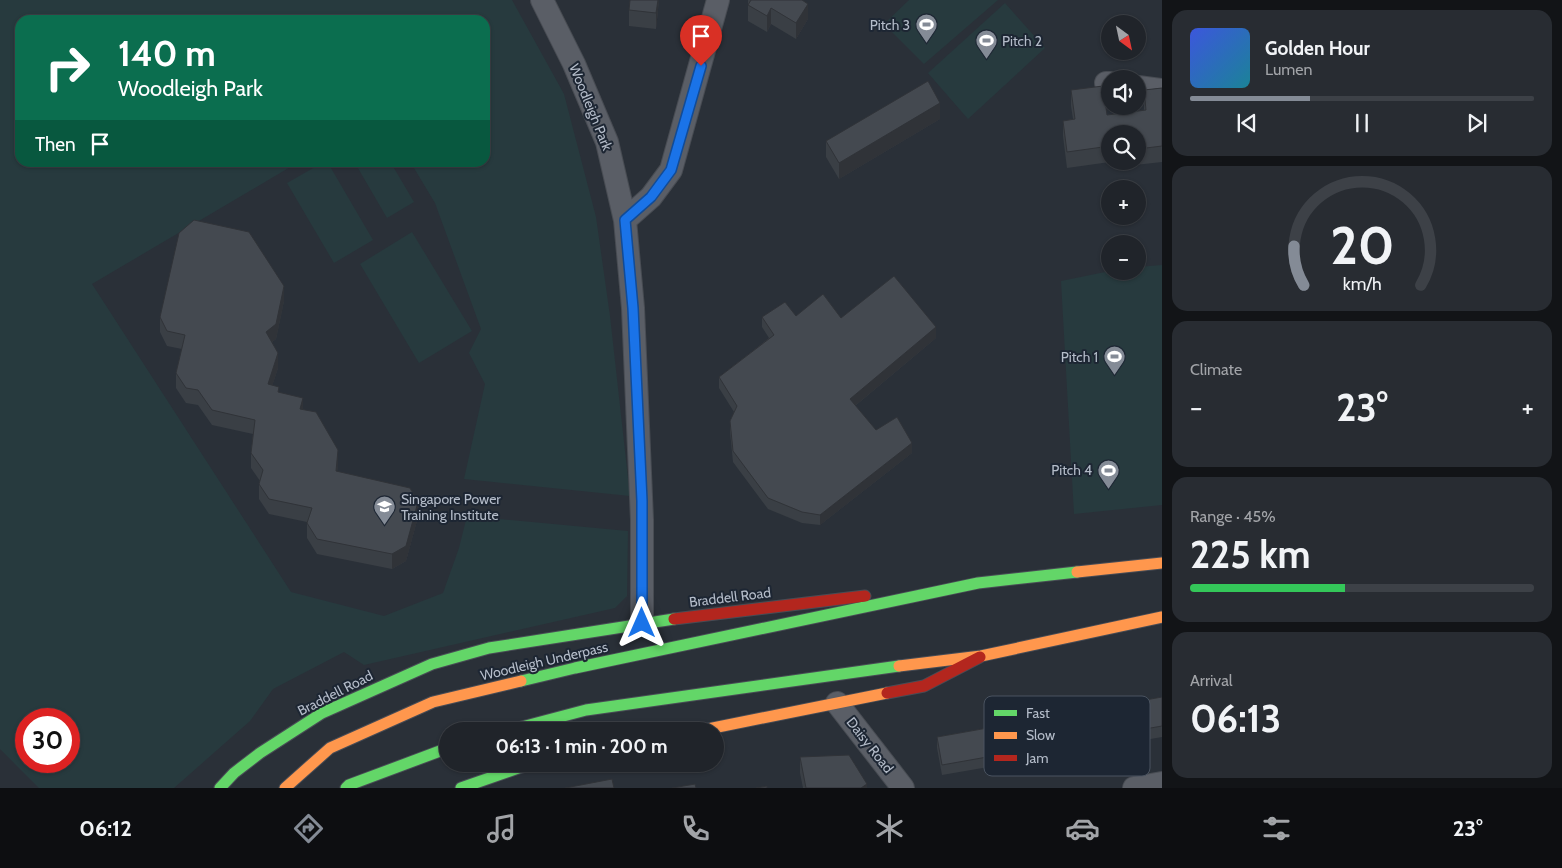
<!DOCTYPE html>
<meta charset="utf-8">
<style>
body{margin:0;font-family:Cabin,sans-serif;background:#282c32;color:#f1f3f6;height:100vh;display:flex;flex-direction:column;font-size:19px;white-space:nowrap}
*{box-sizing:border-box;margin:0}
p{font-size:16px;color:#a2a4a8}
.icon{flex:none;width:28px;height:28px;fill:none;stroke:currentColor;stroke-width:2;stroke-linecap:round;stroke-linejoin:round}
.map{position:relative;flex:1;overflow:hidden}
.drawer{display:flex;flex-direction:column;gap:10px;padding:10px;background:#121417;width:400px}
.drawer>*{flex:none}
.hud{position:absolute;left:15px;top:15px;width:475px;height:152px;border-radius:15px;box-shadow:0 1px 4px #0004,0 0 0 1px #3d4147;background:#0b6e4f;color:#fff;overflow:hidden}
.needle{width:32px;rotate:147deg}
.tools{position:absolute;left:1101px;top:15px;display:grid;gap:10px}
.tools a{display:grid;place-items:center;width:45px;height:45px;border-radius:50%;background:#20242a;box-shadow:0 1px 4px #0004,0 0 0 1px #3d4147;font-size:25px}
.speed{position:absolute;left:15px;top:708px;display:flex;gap:10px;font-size:25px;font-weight:700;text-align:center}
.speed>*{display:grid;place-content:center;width:65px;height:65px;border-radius:50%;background:#20242a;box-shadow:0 1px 4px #0004,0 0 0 1px #3d4147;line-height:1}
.speed .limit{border:8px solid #d22;background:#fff;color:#111}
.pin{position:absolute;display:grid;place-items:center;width:42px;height:42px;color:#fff;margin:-51px -21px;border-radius:50% 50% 50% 0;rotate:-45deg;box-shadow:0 0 5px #0007}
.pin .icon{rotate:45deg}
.me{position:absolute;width:55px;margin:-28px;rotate:0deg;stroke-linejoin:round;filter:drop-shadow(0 0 4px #0008)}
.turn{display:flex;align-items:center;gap:18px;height:105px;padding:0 20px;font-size:22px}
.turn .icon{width:65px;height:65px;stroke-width:2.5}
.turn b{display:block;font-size:35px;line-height:42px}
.then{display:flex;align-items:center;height:48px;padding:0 20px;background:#0003;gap:10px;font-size:19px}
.big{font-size:38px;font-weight:800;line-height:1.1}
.drawer .tile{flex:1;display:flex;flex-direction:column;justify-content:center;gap:8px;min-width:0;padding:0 18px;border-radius:15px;background:#282c32}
.drawer .dial{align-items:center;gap:0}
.dial svg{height:130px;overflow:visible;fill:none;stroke:#3d4147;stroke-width:7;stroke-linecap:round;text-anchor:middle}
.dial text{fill:#f1f3f6;stroke:none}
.song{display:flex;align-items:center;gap:15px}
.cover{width:60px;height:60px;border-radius:8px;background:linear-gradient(135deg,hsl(230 70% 55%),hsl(190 70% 35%))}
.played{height:5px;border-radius:2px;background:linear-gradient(90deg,#848b96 35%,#3d4147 35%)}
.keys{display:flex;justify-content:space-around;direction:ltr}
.heat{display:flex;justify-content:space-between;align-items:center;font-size:28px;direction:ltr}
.charge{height:8px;border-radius:4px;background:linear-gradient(90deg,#34c759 45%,#3d4147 0)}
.trip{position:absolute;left:439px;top:722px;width:285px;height:50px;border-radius:25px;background:#20242a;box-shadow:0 1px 4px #0004,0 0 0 1px #3d4147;font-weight:800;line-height:50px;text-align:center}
.tab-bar{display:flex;height:80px;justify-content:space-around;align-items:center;background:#0d0e11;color:#a2a4a8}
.tab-bar .icon{width:35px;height:35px}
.tab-bar .on{color:#848b96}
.tab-bar b{font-size:22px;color:#f1f3f6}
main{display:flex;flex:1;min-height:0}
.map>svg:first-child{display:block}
.green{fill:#273a3e;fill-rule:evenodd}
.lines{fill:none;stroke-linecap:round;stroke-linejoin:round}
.street-casing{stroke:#484c53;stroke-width:24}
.fast-casing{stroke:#484c55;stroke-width:13}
.slow-casing{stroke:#484c55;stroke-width:13}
.jam-casing{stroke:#484c55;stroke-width:13}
.street{stroke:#5a5e66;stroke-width:22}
.fast{stroke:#63d668;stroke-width:11}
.slow{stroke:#ff974d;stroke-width:11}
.jam{stroke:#b3261e;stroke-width:11}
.wall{fill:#3a3f45}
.shaded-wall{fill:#303338}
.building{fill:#444950;stroke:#303338}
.route-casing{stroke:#114b97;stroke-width:12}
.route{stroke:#1a73e8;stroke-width:9}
.labels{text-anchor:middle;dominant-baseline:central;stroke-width:4;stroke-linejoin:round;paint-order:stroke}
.poi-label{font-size:14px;fill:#b4bcc9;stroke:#1d2633;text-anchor:end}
.street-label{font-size:14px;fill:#b4bcc9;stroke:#1d2633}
.key{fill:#1d2633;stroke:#4a5360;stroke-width:1}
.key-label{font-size:14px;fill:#b4bcc9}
</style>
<main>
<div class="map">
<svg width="1162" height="788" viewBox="0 0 1162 788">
<rect width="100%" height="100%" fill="#2a3038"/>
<path class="green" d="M0,0h512l52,94 32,123 14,99 20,180 -166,-17 21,-95 -16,-31 12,-24 -46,-126 -24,-40 74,-1v-142h-465v142l277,1 -205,121 199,308 93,24 59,-23 16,-45 8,-32 161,15 -1,65 -12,12 -251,57 -20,-13 -71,37 -23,32 -76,67h-135l-39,-39zM26,719h43v42h-43z
M909,0h89l-74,64 -40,-40z
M1005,3l40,45 -77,71 -40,-46z
M322,163h6l45,77 -39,23 -47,-80z
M355,163h36l23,39 -27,16z
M412,232l60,99 -53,32 -59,-99z
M1162,265v240l-88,9 -13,-233 49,-10h28v-4z"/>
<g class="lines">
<defs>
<path id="street" d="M542,0l32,64 33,78 18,78 8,88 9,212v103
M1106,83h4
M1138,87l24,3
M625,220l26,-23 20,-27 47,-170
M837,703l66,85
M1134,788l28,-5"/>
<path id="fast" d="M521,681l54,-13 403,-85 99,-11
M507,731l79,-21 313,-44
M220,788l14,-15 26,-20 62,-40 110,-49 57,-16 185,-29
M346,788l3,-3 99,-37
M461,788l60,-21 16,-3"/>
<path id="slow" d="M1077,572l85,-9
M899,666l82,-10 181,-39
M698,731l189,-38
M285,788l45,-40 103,-46 88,-21"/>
<path id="jam" d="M674,619l191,-23
M887,693l37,-7 56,-29"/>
</defs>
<use href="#street" class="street-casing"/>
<use href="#fast" class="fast-casing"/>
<use href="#slow" class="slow-casing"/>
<use href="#jam" class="jam-casing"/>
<use href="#street" class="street"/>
<use href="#fast" class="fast"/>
<use href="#slow" class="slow"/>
<use href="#jam" class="jam"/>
</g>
<path class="wall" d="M659,0l-3,29 -27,-3v-16z
M748,0h54l6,19 -12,20 -25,-15 -4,8 -19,-11z
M1162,88v74l-27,3v-4h3v-27h-28v27h7l-50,7 -4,-32v-15l10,-2 -2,-13v-16l36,25 37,-5v-20z
M940,119l-101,60 -13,-22v-16z
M284,301l-8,38 -4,3 6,26 -6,18 7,6 24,17 35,56 -1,7 81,45 -12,44 -14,8 -75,-15 -10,-16v-16l-38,-8 -10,-15v-15l1,-3 -9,-13v-15l2,-19 -41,-9 -14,-20 -12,-2 -10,-15v-15l6,-24 -15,-3 -7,-14v-15z
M796,316l45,2 95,20 -81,68 21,24 36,23 -92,72 -18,-2 -34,-14 -35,-47 -3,-30v-11l4,-9 -15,-24v-11l50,-39 -7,-11v-10z
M1162,697v40l-220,38 -5,-27v-11z
M800,757l67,31h-64l-3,-15z"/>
<path class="shaded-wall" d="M658,0h1l-3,29v-16z
M808,4v15l-12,20v-16z
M771,8v16l-4,8v-16z
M940,103v16l-101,60v-16z
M284,286v15l-8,38 -10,7v-14z
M936,327v11l-86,72v-11z
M278,353v15l-10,31v-15z
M303,398v15l-3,-4z
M912,443v10l-92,72v-10z
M338,450v15l-2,21v-15z
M418,502v15l-12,44 -14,8v-15z
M867,784v4h-6z"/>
<path class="building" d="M630,0h28l-2,13 -27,-3z
M751,0h51l6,4 -12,19 -25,-15 -4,8 -19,-11z
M928,81l12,22 -101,60 -13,-22z
M1103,86l4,29 39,-5 -2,-20 18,-2v58l-24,3v-15h-28v12l-43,6 -4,-31 12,-2 -4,-29z
M194,220l55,12 35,54 -8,38 -10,8 12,21 -10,31 11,3 -1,5 25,6 -3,11 16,3 22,38 -2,21 74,17 8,14 -12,44 -14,8 -75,-15 -10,-16 5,-15 -43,-9 -10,-15 4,-14 -12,-17 4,-33 -43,-10 -14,-20 -12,-2 -10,-15 9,-38 -18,-4 -7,-14 19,-84z
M894,276l42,51 -86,72 26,31 21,-13 15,26 -92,72 -18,-3 -34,-14 -35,-47 -3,-30 7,-15 -18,-29 55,-42 -12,-18 23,-15 11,14 27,-22 18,24z
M1162,697v29l-220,39 -5,-28z
M849,755l18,29 -6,4h-55l-6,-31z
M612,779l2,9h-49z
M695,784l1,4h-24z
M767,786v2h-11z"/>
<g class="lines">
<defs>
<path id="route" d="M642,623v-122l-9,-193 -8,-88 26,-23 20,-27 30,-104"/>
</defs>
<use href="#route" class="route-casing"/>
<use href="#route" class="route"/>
</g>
<defs>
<symbol id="stadium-pin" viewBox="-11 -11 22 30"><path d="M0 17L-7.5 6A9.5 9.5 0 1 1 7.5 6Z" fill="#848b96" stroke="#1d2633"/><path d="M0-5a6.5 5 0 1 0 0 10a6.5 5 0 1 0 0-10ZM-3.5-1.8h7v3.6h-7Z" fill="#fff"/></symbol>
<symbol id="school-pin" viewBox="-11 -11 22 30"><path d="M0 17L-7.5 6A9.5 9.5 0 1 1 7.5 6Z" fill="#848b96" stroke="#1d2633"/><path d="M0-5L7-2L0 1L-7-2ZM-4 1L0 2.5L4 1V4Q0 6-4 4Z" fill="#fff"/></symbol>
</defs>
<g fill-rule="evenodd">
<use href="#stadium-pin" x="914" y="12" width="25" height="34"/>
<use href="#stadium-pin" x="974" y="28" width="25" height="34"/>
<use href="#stadium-pin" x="1102" y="344" width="25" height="34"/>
<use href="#stadium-pin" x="1096" y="458" width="25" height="34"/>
<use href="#school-pin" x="372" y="494" width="25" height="34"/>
</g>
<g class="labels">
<g class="poi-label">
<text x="910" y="25">Pitch 3</text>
<text x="1002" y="41" text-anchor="start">Pitch 2</text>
<text x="1098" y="357">Pitch 1</text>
<text x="1092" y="470">Pitch 4</text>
<text x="401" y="499" text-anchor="start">Singapore Power<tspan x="401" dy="16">Training Institute</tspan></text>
</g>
<g class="street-label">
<text transform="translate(591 107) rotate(68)">Woodleigh Park</text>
<text transform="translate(730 597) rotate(-7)">Braddell Road</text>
<text transform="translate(544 661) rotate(-13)">Woodleigh Underpass</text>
<text transform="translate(335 693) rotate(-27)">Braddell Road</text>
<text transform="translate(870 745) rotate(52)">Daisy Road</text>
</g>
</g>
<rect x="984" y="696" width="166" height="80" rx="8" class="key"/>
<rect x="994" y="710" width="23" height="6" fill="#63d668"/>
<rect x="994" y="732" width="23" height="7" fill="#ff974d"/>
<rect x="994" y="755" width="23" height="6" fill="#b3261e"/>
<g class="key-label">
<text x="1026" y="718">Fast</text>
<text x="1026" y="740">Slow</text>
<text x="1026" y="763">Jam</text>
</g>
</svg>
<div class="tools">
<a><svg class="needle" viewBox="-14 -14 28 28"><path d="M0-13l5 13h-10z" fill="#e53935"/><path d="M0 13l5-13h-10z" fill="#a2a4a8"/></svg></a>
<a><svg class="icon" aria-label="sound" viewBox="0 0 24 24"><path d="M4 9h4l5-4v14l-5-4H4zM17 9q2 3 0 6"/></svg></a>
<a><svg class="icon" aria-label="search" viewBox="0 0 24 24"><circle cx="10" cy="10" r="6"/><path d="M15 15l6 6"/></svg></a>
<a>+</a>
<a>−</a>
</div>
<div class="speed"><div class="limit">30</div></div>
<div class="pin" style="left:701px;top:66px;background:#d93025"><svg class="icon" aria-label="arrive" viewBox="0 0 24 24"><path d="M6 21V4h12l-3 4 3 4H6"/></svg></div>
<svg class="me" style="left:642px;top:623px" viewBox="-20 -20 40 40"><path d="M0-17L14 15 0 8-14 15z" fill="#1a73e8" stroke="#fff" stroke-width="4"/></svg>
<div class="trip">06:13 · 1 min · 200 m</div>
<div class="hud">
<div class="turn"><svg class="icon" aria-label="right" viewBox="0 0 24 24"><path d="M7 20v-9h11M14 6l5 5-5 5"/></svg><div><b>140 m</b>Woodleigh Park</div></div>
<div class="then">Then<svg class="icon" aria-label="arrive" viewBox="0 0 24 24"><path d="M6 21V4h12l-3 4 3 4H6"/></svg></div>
</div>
</div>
<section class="drawer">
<div class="tile">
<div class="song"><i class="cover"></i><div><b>Golden Hour</b><p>Lumen</p></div></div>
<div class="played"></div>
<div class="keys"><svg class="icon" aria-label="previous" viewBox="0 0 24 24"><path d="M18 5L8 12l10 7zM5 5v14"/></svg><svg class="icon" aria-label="pause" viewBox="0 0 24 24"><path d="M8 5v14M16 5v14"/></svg><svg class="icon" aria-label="next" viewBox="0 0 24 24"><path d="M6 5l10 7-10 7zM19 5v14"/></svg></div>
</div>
<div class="tile dial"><svg viewBox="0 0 100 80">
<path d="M14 69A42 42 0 1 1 86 69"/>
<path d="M14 69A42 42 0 0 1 8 45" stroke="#848b96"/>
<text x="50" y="56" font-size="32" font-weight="700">20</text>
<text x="50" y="72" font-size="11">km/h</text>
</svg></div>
<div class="tile"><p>Climate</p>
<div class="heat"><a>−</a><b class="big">23°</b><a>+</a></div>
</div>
<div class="tile"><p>Range · 45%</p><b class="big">225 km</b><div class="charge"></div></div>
<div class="tile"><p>Arrival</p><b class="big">06:13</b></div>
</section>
</main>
<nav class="tab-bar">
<b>06:12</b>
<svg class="icon on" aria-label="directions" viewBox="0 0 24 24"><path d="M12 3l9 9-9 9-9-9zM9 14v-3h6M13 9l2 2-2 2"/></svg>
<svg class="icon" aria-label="music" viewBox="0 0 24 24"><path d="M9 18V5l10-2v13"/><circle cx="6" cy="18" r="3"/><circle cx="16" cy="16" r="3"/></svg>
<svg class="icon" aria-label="phone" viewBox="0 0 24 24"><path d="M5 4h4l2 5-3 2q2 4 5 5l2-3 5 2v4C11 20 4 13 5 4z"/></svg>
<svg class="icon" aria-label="climate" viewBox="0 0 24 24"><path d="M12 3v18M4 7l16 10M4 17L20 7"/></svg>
<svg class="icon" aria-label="car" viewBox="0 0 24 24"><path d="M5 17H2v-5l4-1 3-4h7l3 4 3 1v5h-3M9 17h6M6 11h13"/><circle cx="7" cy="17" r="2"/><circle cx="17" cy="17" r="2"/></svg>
<svg class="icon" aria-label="filters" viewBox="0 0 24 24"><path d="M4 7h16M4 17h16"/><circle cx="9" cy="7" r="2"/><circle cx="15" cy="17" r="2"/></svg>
<b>23°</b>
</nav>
